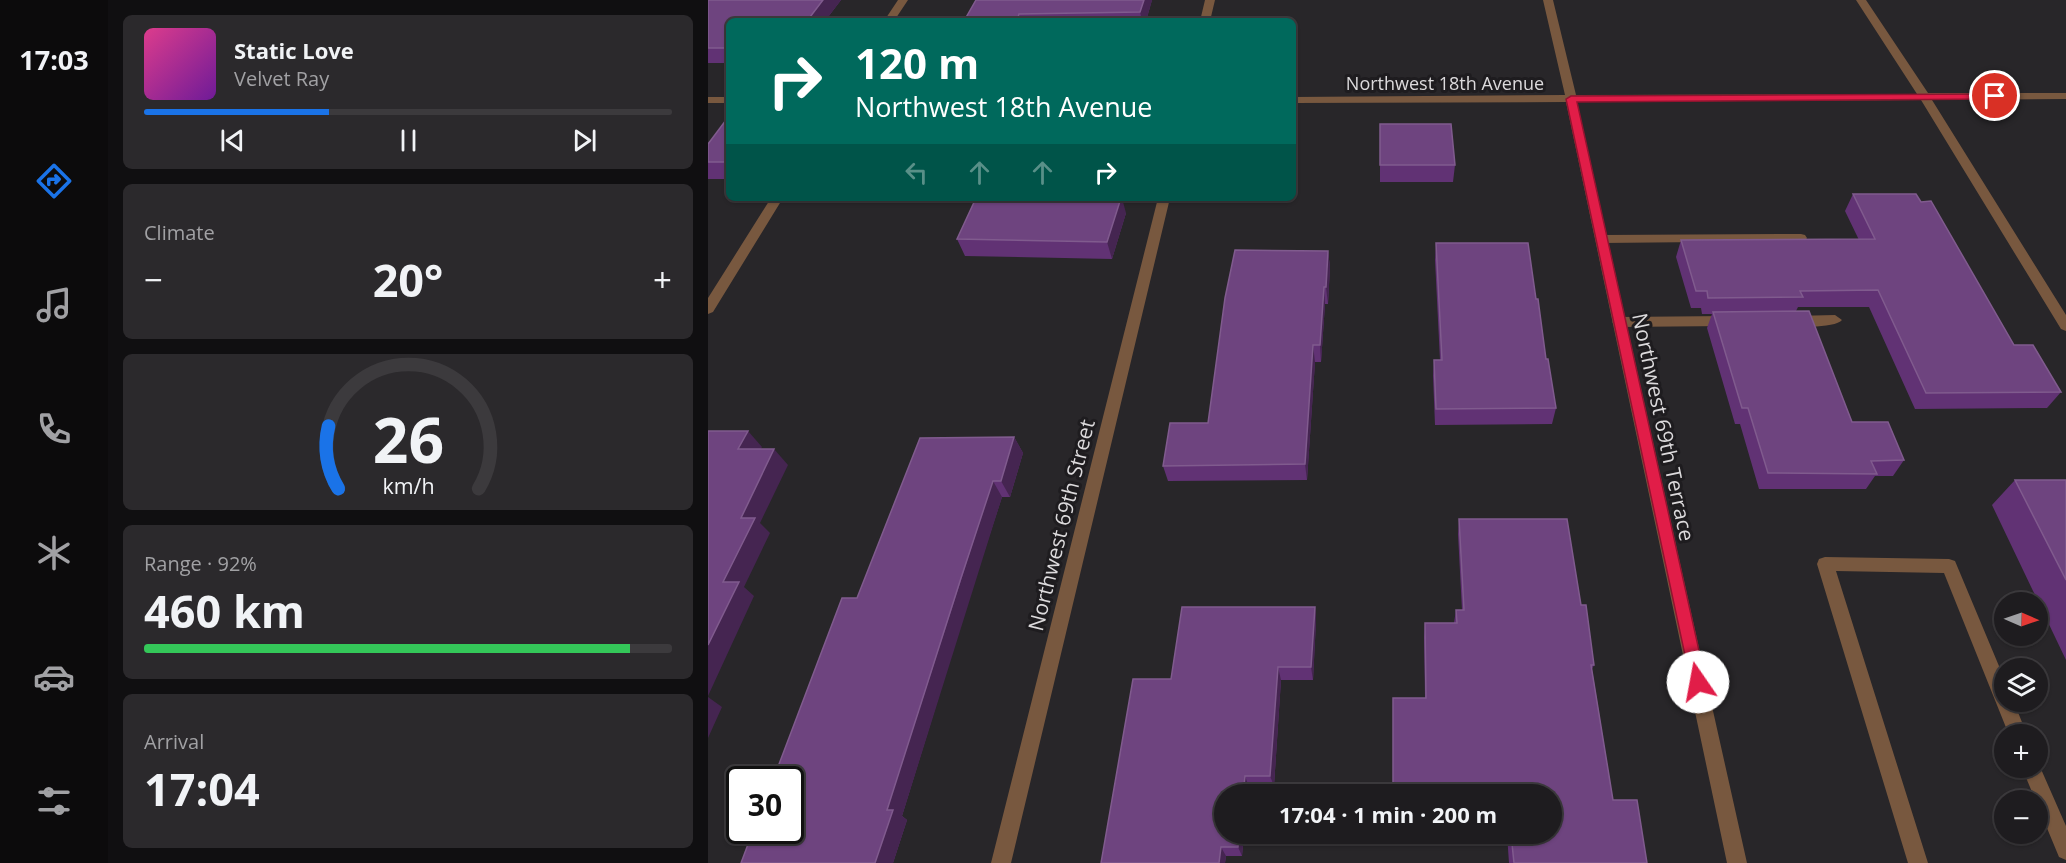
<!DOCTYPE html>
<meta charset="utf-8">
<style>
body{margin:0;font-family:"Open Sans",sans-serif;background:#2b292c;color:#f1f3f6;height:100vh;display:flex;flex-direction:column;font-size:22px;white-space:nowrap}
*{box-sizing:border-box;margin:0}
p{font-size:20px;color:#a1a1a4}
.icon{flex:none;width:33px;height:33px;fill:none;stroke:currentColor;stroke-width:2;stroke-linecap:round;stroke-linejoin:round}
.map{position:relative;flex:1;overflow:hidden}
.side{display:flex;flex-direction:column;gap:15px;padding:15px;background:#100f11;width:600px}
.side>*{flex:none}
.banner{position:absolute;left:18px;top:18px;width:570px;height:183px;border-radius:9px;box-shadow:0 2px 4px #0004,0 0 0 2px #3c3a3d;background:#00695c;color:#fff;overflow:hidden}
.needle{width:39px;rotate:92deg}
.fabs{position:absolute;left:1286px;top:592px;display:grid;gap:12px}
.fabs a{display:grid;place-items:center;width:54px;height:54px;border-radius:50%;background:#1e1c1f;box-shadow:0 2px 4px #0004,0 0 0 2px #3c3a3d;font-size:30px}
.speed{position:absolute;left:18px;top:766px;display:flex;gap:12px;font-size:30px;font-weight:700;text-align:center}
.speed>*{display:grid;place-content:center;width:78px;height:78px;border-radius:50%;background:#1e1c1f;box-shadow:0 2px 4px #0004,0 0 0 2px #3c3a3d;line-height:1}
.speed .limit{border:3px solid #111;border-radius:9px;background:#fff;color:#111}
.pin{position:absolute;display:grid;place-items:center;width:51px;height:51px;color:#fff;margin:-26px;border:3px solid #fff;border-radius:50%;box-shadow:0 2px 6px #0007}
.me{position:absolute;width:66px;margin:-33px;rotate:348deg;stroke-linejoin:round;filter:drop-shadow(0 0 4px #0008)}
.turn{display:flex;align-items:center;gap:21px;height:126px;padding:0 30px;font-size:27px}
.turn .icon{width:78px;height:78px;stroke-width:2.5}
.turn b{display:block;font-size:42px;line-height:51px}
.lanes{display:flex;align-items:center;height:57px;padding:0 30px;background:#0003;justify-content:center;gap:30px;direction:ltr}
.lanes .off{opacity:.35}
.big{font-size:45px;font-weight:700;line-height:1.1}
.side .widget{flex:1;display:flex;flex-direction:column;justify-content:center;gap:9px;min-width:0;padding:0 21px;border-radius:9px;background:#2b292c}
.side .dial{align-items:center;gap:0}
.dial svg{height:156px;overflow:visible;fill:none;stroke:#3c3a3d;stroke-width:7;stroke-linecap:round;text-anchor:middle}
.dial text{fill:#f1f3f6;stroke:none}
.song{display:flex;align-items:center;gap:18px}
.cover{width:72px;height:72px;border-radius:9px;background:linear-gradient(135deg,hsl(330 70% 55%),hsl(280 70% 35%))}
.played{height:6px;border-radius:3px;background:linear-gradient(90deg,#1a73e8 35%,#3c3a3d 35%)}
.keys{display:flex;justify-content:space-around;direction:ltr}
.heat{display:flex;justify-content:space-between;align-items:center;font-size:33px;direction:ltr}
.charge{height:9px;border-radius:4px;background:linear-gradient(90deg,#34c759 92%,#3c3a3d 0)}
.trip{position:absolute;left:506px;top:784px;width:348px;height:60px;border-radius:30px;background:#1e1c1f;box-shadow:0 2px 4px #0004,0 0 0 2px #3c3a3d;font-weight:700;line-height:60px;text-align:center}
main{display:flex;flex:1;min-height:0}
.tab-bar{display:flex;flex-direction:column;width:108px;justify-content:space-around;align-items:center;background:#0c0b0c;color:#a1a1a4}
.tab-bar .icon{width:42px;height:42px}
.tab-bar .selected{color:#1a73e8}
.tab-bar b{font-size:27px;color:#f1f3f6}
.map>svg:first-child{display:block}
.lines{fill:none;stroke-linecap:round;stroke-linejoin:round}
.lane{fill:#78583f;fill-rule:evenodd}
.street{fill:#78583f;fill-rule:evenodd}
.wall{fill:#613274}
.shaded-wall{fill:#452551}
.building{fill:#6e447f;stroke:#805b8e;stroke-width:1.5}
.route{fill:#e11d48;stroke:#92132f;stroke-width:1.5}
.labels{text-anchor:middle;dominant-baseline:central;stroke-width:6;stroke-linejoin:round;paint-order:stroke}
.far-street-label{font-size:18px;fill:#dcdadc;stroke:#1e1c1f}
.street-label{font-size:21px;fill:#dcdadc;stroke:#1e1c1f}
</style>
<main>
<nav class="tab-bar">
<b>17:03</b>
<svg class="icon selected" aria-label="directions" viewBox="0 0 24 24"><path d="M12 3l9 9-9 9-9-9zM9 14v-3h6M13 9l2 2-2 2"/></svg>
<svg class="icon" aria-label="music" viewBox="0 0 24 24"><path d="M9 18V5l10-2v13"/><circle cx="6" cy="18" r="3"/><circle cx="16" cy="16" r="3"/></svg>
<svg class="icon" aria-label="phone" viewBox="0 0 24 24"><path d="M5 4h4l2 5-3 2q2 4 5 5l2-3 5 2v4C11 20 4 13 5 4z"/></svg>
<svg class="icon" aria-label="climate" viewBox="0 0 24 24"><path d="M12 3v18M4 7l16 10M4 17L20 7"/></svg>
<svg class="icon" aria-label="car" viewBox="0 0 24 24"><path d="M5 17H2v-5l4-1 3-4h7l3 4 3 1v5h-3M9 17h6M6 11h13"/><circle cx="7" cy="17" r="2"/><circle cx="17" cy="17" r="2"/></svg>
<svg class="icon" aria-label="filters" viewBox="0 0 24 24"><path d="M4 7h16M4 17h16"/><circle cx="9" cy="7" r="2"/><circle cx="15" cy="17" r="2"/></svg>
</nav>
<section class="side">
<div class="widget">
<div class="song"><i class="cover"></i><div><b>Static Love</b><p>Velvet Ray</p></div></div>
<div class="played"></div>
<div class="keys"><svg class="icon" aria-label="previous" viewBox="0 0 24 24"><path d="M18 5L8 12l10 7zM5 5v14"/></svg><svg class="icon" aria-label="pause" viewBox="0 0 24 24"><path d="M8 5v14M16 5v14"/></svg><svg class="icon" aria-label="next" viewBox="0 0 24 24"><path d="M6 5l10 7-10 7zM19 5v14"/></svg></div>
</div>
<div class="widget"><p>Climate</p>
<div class="heat"><a>−</a><b class="big">20°</b><a>+</a></div>
</div>
<div class="widget dial"><svg viewBox="0 0 100 80">
<path d="M14 69A42 42 0 1 1 86 69"/>
<path d="M14 69A42 42 0 0 1 9 37" stroke="#1a73e8"/>
<text x="50" y="56" font-size="32" font-weight="700">26</text>
<text x="50" y="72" font-size="11">km/h</text>
</svg></div>
<div class="widget"><p>Range · 92%</p><b class="big">460 km</b><div class="charge"></div></div>
<div class="widget"><p>Arrival</p><b class="big">17:04</b></div>
</section>
<div class="map">
<svg width="1358" height="863" viewBox="0 0 1358 863">
<rect width="100%" height="100%" fill="#282629"/>
<g class="lines">
<path class="lane" d="M1093,234l4,1 2,3 -2,3 -203,2 -6,-4 6,-4z
M1127,315l7,5c-6,8 -50,9 -56,1l7,-5z
M1019,316l7,5 -7,5 -108,1 -7,-5 7,-5z
M1117,557l124,2 6,2 49,117v24h10l13,33h-18l-65,-162 -108,-2 92,292h-20l-91,-299 2,-5z
M1329,760l29,66v34l-7,-3 -37,-89h15z"/>
<path class="street" d="M190,0h10l-14,21h-10z
M497,0h10l-5,21h-10z
M835,0h10l23,95 341,-1 -61,-94h10l62,93h138v6l-134,1 134,215v16l-5,-2 -140,-229 -344,2 170,761h-20l-161,-761 -273,1v-6l272,-2z
M0,97h21v6h-21z
M63,198h12l-70,114 -5,2v-16z
M450,198h12l-159,665h-20z"/>
</g>
<path class="wall" d="M0,0h133l-16,21h-96v42h-21z
M268,0h176l-6,21h-182z
M21,116v63h-21v-35z
M672,124l75,41 -2,17h-73z
M1145,194l161,151 47,47 -14,16 -132,1 -46,-102h-71l-2,4 56,111 52,38 -11,16h-18l-9,13h-107l-19,-65h-5l-28,-96 5,-14h-10l-1,-6h-10l-15,-51 5,-17h178l-14,-29z
M418,213l-14,46 -147,-3 -8,-17z
M728,243l100,56 10,60 10,49 -4,16 -117,1 -2,-49 1,-16h6l-5,-100z
M620,251l2,16 -2,37h-3l-4,58h-6l-8,118 -139,1 -5,-15 45,-43z
M306,437l9,16 -13,44h-8l-31,95 -69,224 5,4 -14,43 -36,-265z
M1307,480h51v180l-74,-155z
M751,519l122,86 13,60 -2,4 21,131 34,63h-138l-2,-29h44v-39h-47v-2h-111v-95h32l-1,-61 1,-14h29l2,-13h6l-4,-76z
M607,607l1,14 -3,59h-32l-7,106 -25,1 -1,8h-24v39h20l-2,22h-16l-1,7 -54,-184z"/>
<path class="shaded-wall" d="M115,0h18l-16,21h-18z
M436,0h8l-6,21h-4l-2,-9z
M311,14l2,7h-4z
M413,198h1l4,15 -14,46 -5,-17z
M620,251l2,16 -2,37 -2,-17z
M616,287l1,17 -4,58 -1,-17z
M605,345l2,17 -8,118 -2,-16z
M40,431l14,16 -10,18 -14,-16z
M306,437l9,16 -13,44 -9,-16z
M66,449l14,16 -28,58 10,10 -26,54 10,9 -46,100v-51l15,-63 18,-64z
M285,481l9,16 -100,319 5,4 -14,43h-18l12,-53z
M607,607l1,14 -3,59 -2,-13z
M570,667l3,13 -7,106 -4,-10z
M0,697l14,10 -14,31z
M537,776l4,11 -1,8h-5z
M531,834h5l-2,22 -4,-9z
M513,847l5,9 -1,7h-6z"/>
<path class="building" d="M0,0h115l-16,21h-78v27h-21z
M268,0h168l-4,12 -121,2 -2,7h-53z
M21,116v46h-21v-18z
M672,124h71l4,41h-75z
M1145,194h63l5,8 10,-1 83,144h19l28,47 -135,1 -48,-103 -78,1 3,6 -95,1 -1,-7h-11l-15,-51 194,-1z
M268,198h145l-14,44 -150,-3z
M728,243h92l8,56h2l8,60h2l8,49 -120,1 -2,-49h8z
M527,250l93,1 -2,36h-2l-4,58h-7l-8,119 -142,2 7,-43h38l17,-125z
M1101,311l43,111h36l16,38 -33,1 6,13 -109,-1 -20,-65h-6l-29,-96z
M0,431h40l-10,18h36l-33,69h14l-32,64h16l-31,63z
M306,437l-13,44h-8l-32,97 -74,232h6l-18,53h-134l12,-32h37v-51h-17l69,-182h15l63,-160z
M1307,480h51v100z
M751,519h108l14,86h5l8,60h-3l22,135h24l10,63h-133l-3,-29h40v-39h-43l-1,-12h-114v-85h33l-1,-75h32l-1,-13h8z
M474,607h133l-4,60h-33l-8,109h-25l-2,19h-19v39h15l-1,13h-17l-2,16h-118l32,-184h38z"/>
<path class="route" d="M1287,94h4v5l-422,3 129,580 -2,6 -6,2 -6,-2 -126,-589 5,-3z"/>
<g class="labels">
<g class="far-street-label">
<text x="737" y="83">Northwest 18th Avenue</text>
</g>
<g class="street-label">
<text transform="translate(956 427) rotate(78)">Northwest 69th Terrace</text>
<text transform="translate(353 525) rotate(-76)">Northwest 69th Street</text>
</g>
</g>
</svg>
<div class="fabs">
<a><svg class="needle" viewBox="-14 -14 28 28"><path d="M0-13l5 13h-10z" fill="#e53935"/><path d="M0 13l5-13h-10z" fill="#a1a1a4"/></svg></a>
<a><svg class="icon" aria-label="layers" viewBox="0 0 24 24"><path d="M12 4l9 5-9 5-9-5zM3 14l9 5 9-5"/></svg></a>
<a>+</a>
<a>−</a>
</div>
<div class="speed"><div class="limit">30</div></div>
<div class="pin" style="left:1287px;top:96px;background:#d93025"><svg class="icon" aria-label="arrive" viewBox="0 0 24 24"><path d="M6 21V4h12l-3 4 3 4H6"/></svg></div>
<svg class="me" style="left:990px;top:682px" viewBox="-20 -20 40 40"><circle r="19" fill="#fff"/><path d="M0-13L10 11 0 6-10 11z" fill="#e11d48"/></svg>
<div class="trip">17:04 · 1 min · 200 m</div>
<div class="banner">
<div class="turn"><svg class="icon" aria-label="right" viewBox="0 0 24 24"><path d="M7 20v-9h11M14 6l5 5-5 5"/></svg><div><b>120 m</b>Northwest 18th Avenue</div></div>
<div class="lanes"><svg class="icon off" aria-label="left" viewBox="0 0 24 24"><path d="M17 20v-9H6M10 6l-5 5 5 5"/></svg><svg class="icon off" aria-label="ahead" viewBox="0 0 24 24"><path d="M12 20V5M6 11l6-6 6 6"/></svg><svg class="icon off" aria-label="ahead" viewBox="0 0 24 24"><path d="M12 20V5M6 11l6-6 6 6"/></svg><svg class="icon" aria-label="right" viewBox="0 0 24 24"><path d="M7 20v-9h11M14 6l5 5-5 5"/></svg></div>
</div>
</div>
</main>
